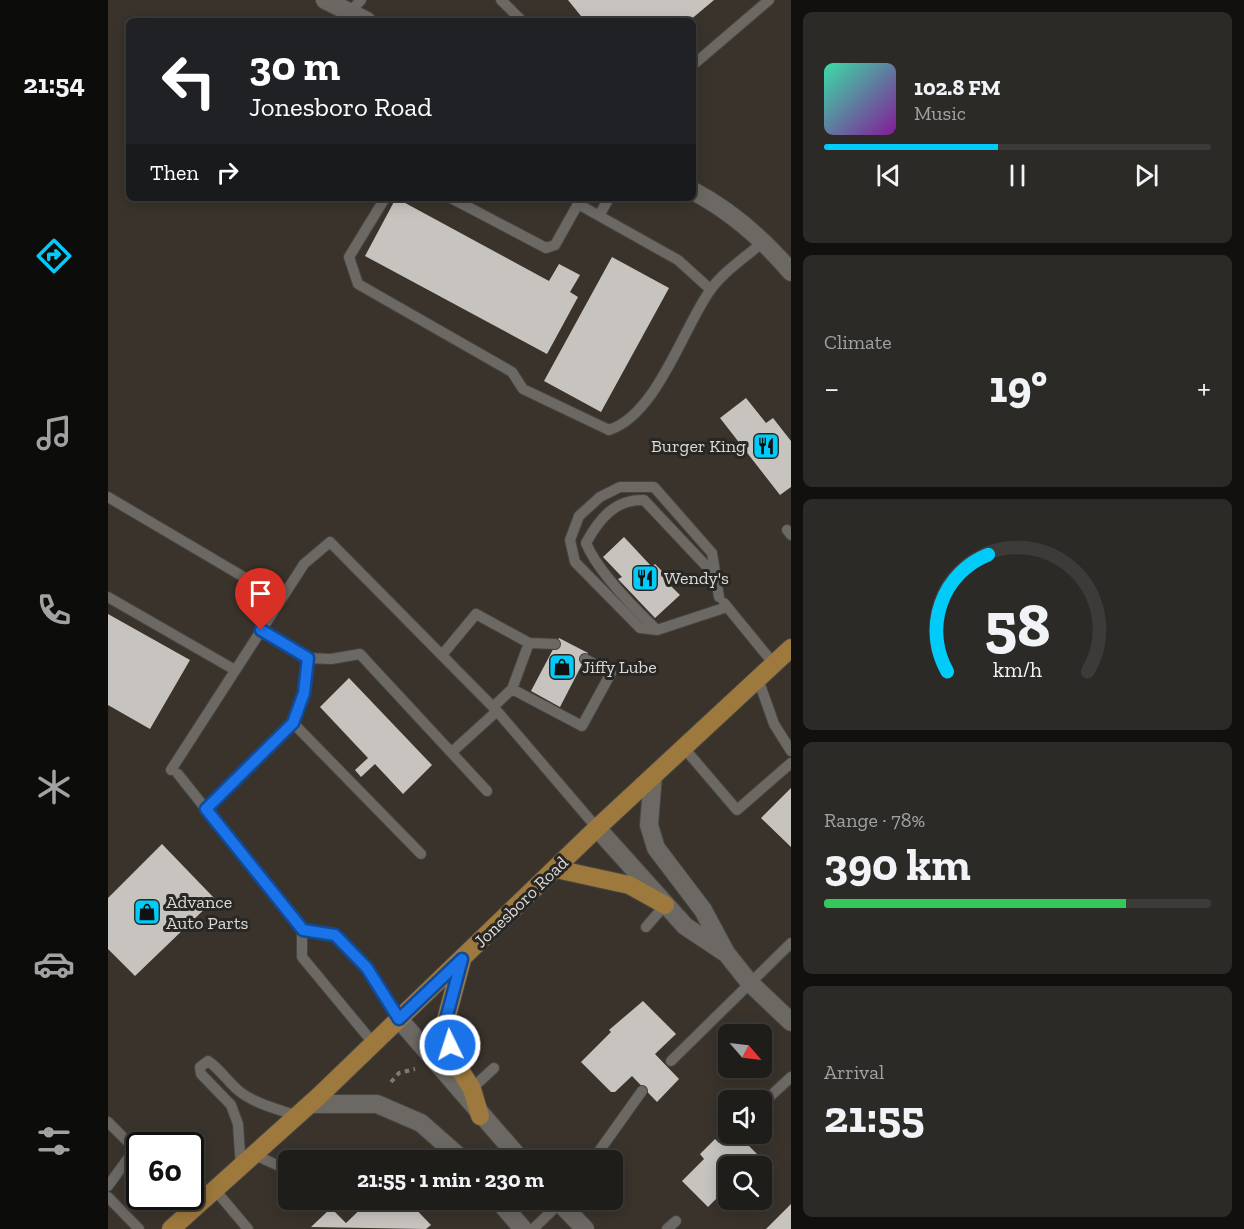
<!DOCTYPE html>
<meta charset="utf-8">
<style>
body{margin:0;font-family:"Zilla Slab",serif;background:#2c2a27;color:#f1f3f6;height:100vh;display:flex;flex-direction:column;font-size:22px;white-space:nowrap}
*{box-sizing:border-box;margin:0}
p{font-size:20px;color:#a1a2a2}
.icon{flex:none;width:33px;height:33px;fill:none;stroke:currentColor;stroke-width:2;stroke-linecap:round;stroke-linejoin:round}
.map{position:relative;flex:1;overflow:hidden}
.panel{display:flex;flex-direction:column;gap:12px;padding:12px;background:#11100e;width:453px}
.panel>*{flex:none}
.banner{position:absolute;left:18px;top:18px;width:570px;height:183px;border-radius:9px;box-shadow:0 3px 15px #0003,0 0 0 2px #3c3b39;background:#202124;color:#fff;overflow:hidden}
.needle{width:39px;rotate:118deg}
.tools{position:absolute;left:610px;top:1024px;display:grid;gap:12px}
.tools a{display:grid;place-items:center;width:54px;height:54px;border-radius:9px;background:#1f1d1a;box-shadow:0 3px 15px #0003,0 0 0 2px #3c3b39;font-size:30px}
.speed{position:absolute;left:18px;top:1132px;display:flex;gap:12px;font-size:30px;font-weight:700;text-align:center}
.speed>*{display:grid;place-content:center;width:78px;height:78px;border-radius:50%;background:#1f1d1a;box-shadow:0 3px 15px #0003,0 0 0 2px #3c3b39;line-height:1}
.speed .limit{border:3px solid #111;border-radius:9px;background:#fff;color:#111}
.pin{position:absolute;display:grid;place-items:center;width:51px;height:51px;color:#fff;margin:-62px -26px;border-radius:50% 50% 50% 0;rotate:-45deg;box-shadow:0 0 6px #0007}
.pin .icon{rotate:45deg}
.me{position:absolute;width:66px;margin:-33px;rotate:356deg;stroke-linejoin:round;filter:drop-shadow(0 0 4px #0008)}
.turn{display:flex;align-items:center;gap:21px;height:126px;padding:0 24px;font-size:27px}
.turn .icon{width:78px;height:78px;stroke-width:2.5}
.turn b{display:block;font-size:42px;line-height:51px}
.then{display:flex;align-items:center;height:57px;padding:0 24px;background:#0003;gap:12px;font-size:22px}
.big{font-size:45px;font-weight:800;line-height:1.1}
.panel .card{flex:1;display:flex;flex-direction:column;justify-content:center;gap:9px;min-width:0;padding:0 21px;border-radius:9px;background:#2c2a27}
.panel .dial{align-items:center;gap:0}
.dial svg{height:156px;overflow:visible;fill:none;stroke:#3c3b39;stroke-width:7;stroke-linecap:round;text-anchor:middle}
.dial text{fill:#f1f3f6;stroke:none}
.song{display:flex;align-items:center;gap:18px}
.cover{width:72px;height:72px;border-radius:9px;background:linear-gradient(135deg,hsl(160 70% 55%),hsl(290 70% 35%))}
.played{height:6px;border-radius:3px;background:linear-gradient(90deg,#01cbf9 45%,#3c3b39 45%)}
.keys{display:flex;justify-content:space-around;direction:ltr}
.heat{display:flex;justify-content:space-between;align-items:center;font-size:33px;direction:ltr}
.charge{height:9px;border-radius:4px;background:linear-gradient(90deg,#34c759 78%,#3c3b39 0)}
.trip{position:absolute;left:170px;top:1150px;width:345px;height:60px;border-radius:9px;background:#1f1d1a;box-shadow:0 3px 15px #0003,0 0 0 2px #3c3b39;font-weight:800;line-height:60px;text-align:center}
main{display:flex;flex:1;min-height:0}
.tabs{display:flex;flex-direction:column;width:108px;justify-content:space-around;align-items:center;background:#0c0c0a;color:#a1a2a2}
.tabs .icon{width:42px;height:42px}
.tabs .current{color:#01cbf9}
.tabs b{font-size:27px;color:#f1f3f6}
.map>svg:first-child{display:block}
.built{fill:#39332b;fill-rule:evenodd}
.building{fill:#c7c4c0}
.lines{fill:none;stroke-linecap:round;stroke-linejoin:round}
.lane-casing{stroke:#464441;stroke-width:12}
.street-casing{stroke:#464441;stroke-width:20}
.primary-casing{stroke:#464441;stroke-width:20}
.path{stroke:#7c7a77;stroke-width:4;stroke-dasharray:4.5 4.5;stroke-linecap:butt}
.lane{stroke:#6c6965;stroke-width:10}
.street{stroke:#6c6965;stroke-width:18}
.primary{stroke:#9e793d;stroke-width:18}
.route-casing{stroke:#114b97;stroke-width:15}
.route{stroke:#1a73e8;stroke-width:10}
.labels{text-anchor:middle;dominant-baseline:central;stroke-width:6;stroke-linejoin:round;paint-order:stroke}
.poi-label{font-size:18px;fill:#dad9d6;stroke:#292723;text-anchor:start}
.street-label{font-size:18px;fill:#dad9d6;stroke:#292723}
</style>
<main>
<nav class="tabs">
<b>21:54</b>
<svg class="icon current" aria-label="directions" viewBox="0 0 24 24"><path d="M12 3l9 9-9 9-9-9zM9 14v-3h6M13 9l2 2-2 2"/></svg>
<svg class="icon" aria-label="music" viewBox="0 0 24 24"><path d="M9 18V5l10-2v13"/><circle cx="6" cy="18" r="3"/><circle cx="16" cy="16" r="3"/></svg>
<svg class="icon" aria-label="phone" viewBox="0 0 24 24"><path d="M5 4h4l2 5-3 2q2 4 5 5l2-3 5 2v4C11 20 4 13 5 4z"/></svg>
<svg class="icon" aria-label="climate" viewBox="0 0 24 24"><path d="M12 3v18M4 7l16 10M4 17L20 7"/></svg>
<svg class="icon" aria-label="car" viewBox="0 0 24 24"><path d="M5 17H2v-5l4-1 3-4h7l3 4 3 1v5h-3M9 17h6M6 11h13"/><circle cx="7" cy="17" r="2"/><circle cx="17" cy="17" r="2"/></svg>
<svg class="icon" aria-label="filters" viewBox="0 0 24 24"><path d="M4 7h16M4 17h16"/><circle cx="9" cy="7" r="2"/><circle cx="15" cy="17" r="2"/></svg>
</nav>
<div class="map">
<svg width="683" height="1229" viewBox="0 0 683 1229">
<rect width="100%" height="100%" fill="#292723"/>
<path class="built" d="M0,0h683v1229h-683zM21,21h564v177h-564zM621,1035h33v33h-33zM621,1101h33v33h-33zM32,1146h50v51h-50zM180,1161h324v39h-324zM621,1167h33v33h-33z"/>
<path class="building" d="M460,0h146l-25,21h-104z
M288,198l153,83 10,-17 21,11 -10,17 8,5 -31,57 -182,-98z
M504,257l57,31 -68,124 -57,-31z
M638,398l20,25 7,-5 18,23v46l-11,8 -60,-77z
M516,537l28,30 3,-3 15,15 -3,3 13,13 -25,23 -37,-39 4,-2 -19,-20z
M0,614l82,46 -40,69 -42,-24z
M451,638l29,15 -28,54 -29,-16z
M241,678l83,87 -29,29 -28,-30 -14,13 -6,-7 13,-12 -48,-51z
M683,788v59l-30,-29z
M54,844l53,55 -80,77 -27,-27v-51z
M535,1001l33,33 -21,20 24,25 -22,23 -25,-26 -17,16h-4l-30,-30 30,-30 -2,-2z
M620,1134h9l22,22 -11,11h-19v19l-21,21 -26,-26 22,-22 -4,-5 15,-15 4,4z
M262,1200h37l24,25 -5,4 -115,-2 20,-19 15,15z
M683,1204v25h-25z"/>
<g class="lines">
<defs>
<path id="lane" d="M393,0l21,21
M242,12l11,-12
M585,65l76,-65
M277,198l-36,59 9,27 154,88 11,17 86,41c47,-15 73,-99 100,-138 12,-19 37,-35 54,-50
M343,198l95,50 9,-3 23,-41 100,56 32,29
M492,214l9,-16
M0,497l173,102
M679,530l4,5
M0,597l127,73
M611,597l-7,-44 -58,-66h-34l-20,10 -21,19 -9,24 5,22 65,66 17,2 70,-23
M616,603l50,61
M549,630c-22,-21 -60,-60 -71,-87 13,-24 29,-44 58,-43l65,69 4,10
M153,631l46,27 24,1 29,-5 127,137
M421,643l26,1
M334,655l34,-41 53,29 -17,46
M650,679l16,45 17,27
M385,707l19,-18 70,37 29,-53 -26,-14
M185,723l11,-30 3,-35
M576,748l53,62 54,-47
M345,751l44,-40
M63,770l133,-206 26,-22 167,169 100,117
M70,774l124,156v27l72,87
M98,809l87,-86 128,131
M538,927l19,-22
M194,930l33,5 32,33 32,51
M563,1061l120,-118
M360,1092l26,-24
M657,1101l26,-24
M0,1122l27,27 -27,37
M147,1155l33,15
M277,1155l5,6
M484,1161l50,-70
M133,1168l-3,-44 -7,-19 -30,-31 -1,-7 8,-6c12,8 20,21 31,30 16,13 39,18 58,25
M108,1191l32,38
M0,1197l31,32
M313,1200h3
M425,1229l30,-29
M559,1229l9,-8"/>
<path id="street" d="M217,0l42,21
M585,191c38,20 70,48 98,81
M545,776l-4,49 7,23 47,62 23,43 23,29 42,40
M489,828l88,98 39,26
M291,1019l123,142
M202,1104h67l44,19 43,38
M390,1200l25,29
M449,1200l28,29"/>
<path id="primary" d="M448,869l73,16 36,20
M354,960l-18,67 10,33 18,29 8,27
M63,1229l148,-133 278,-268 194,-180"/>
</defs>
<use href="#lane" class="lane-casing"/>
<use href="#street" class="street-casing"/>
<use href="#primary" class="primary-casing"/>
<path class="path" d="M283,1082l8,-9 16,-4"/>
<use href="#lane" class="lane"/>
<use href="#street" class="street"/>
<use href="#primary" class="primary"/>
</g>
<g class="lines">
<defs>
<path id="route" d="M153,630l47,28 -4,35 -11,30 -87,86 97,121 32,5 32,33 32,51 63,-60 -18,68 6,18"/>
</defs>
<use href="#route" class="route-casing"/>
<use href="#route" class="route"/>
</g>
<defs>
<symbol id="restaurant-square" viewBox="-11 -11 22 22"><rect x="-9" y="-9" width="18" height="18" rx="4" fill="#01cbf9" stroke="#292723"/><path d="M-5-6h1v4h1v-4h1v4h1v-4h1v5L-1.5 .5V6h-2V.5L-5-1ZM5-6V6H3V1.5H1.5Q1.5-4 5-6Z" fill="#111"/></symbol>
<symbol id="shop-square" viewBox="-11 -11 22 22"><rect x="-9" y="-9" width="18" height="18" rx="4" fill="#01cbf9" stroke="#292723"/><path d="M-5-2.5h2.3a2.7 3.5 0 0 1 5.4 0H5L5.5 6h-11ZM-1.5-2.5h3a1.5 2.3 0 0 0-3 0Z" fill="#111"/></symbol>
</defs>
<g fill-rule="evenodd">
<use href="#restaurant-square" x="643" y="431" width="30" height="30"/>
<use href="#restaurant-square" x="522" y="563" width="30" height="30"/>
<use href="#shop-square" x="439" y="652" width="30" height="30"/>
<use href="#shop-square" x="24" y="897" width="30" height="30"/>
</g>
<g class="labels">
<g class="poi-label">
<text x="638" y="446" text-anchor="end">Burger King</text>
<text x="556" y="578">Wendy's</text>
<text x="474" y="667">Jiffy Lube</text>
<text x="58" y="902">Advance<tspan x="58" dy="21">Auto Parts</tspan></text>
</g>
<g class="street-label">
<text transform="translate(413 902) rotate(-44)">Jonesboro Road</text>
</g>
</g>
</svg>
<div class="tools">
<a><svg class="needle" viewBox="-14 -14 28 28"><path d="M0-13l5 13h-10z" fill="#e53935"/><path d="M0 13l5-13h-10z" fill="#a1a2a2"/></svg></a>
<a><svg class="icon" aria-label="sound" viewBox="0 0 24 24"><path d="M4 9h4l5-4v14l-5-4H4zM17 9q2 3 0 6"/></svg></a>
<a><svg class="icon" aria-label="search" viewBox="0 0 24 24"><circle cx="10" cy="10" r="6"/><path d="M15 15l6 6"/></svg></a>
</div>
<div class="speed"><div class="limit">60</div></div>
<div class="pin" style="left:153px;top:630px;background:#d93025"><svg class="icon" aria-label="arrive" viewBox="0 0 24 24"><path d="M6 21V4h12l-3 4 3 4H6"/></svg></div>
<svg class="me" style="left:342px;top:1045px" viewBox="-20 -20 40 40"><circle r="17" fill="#1a73e8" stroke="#fff" stroke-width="3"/><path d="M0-11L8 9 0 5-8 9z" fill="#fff"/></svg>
<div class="trip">21:55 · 1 min · 230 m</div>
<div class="banner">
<div class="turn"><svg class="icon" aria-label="left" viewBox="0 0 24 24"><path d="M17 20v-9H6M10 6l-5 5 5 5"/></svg><div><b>30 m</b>Jonesboro Road</div></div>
<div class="then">Then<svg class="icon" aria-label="right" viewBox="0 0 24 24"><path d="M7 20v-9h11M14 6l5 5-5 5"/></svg></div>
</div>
</div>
<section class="panel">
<div class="card">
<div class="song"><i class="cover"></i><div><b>102.8 FM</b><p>Music</p></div></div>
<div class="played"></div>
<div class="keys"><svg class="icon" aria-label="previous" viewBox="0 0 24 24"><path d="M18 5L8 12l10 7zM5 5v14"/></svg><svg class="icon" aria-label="pause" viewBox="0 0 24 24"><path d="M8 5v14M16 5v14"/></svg><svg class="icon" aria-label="next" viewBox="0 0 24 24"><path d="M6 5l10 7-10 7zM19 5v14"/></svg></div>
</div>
<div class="card"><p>Climate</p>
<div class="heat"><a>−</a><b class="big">19°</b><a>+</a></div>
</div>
<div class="card dial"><svg viewBox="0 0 100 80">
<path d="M14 69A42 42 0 1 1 86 69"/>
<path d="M14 69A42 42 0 0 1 35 9" stroke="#01cbf9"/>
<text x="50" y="56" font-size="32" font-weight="700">58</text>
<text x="50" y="72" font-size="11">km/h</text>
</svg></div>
<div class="card"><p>Range · 78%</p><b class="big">390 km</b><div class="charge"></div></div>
<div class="card"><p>Arrival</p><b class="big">21:55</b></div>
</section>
</main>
